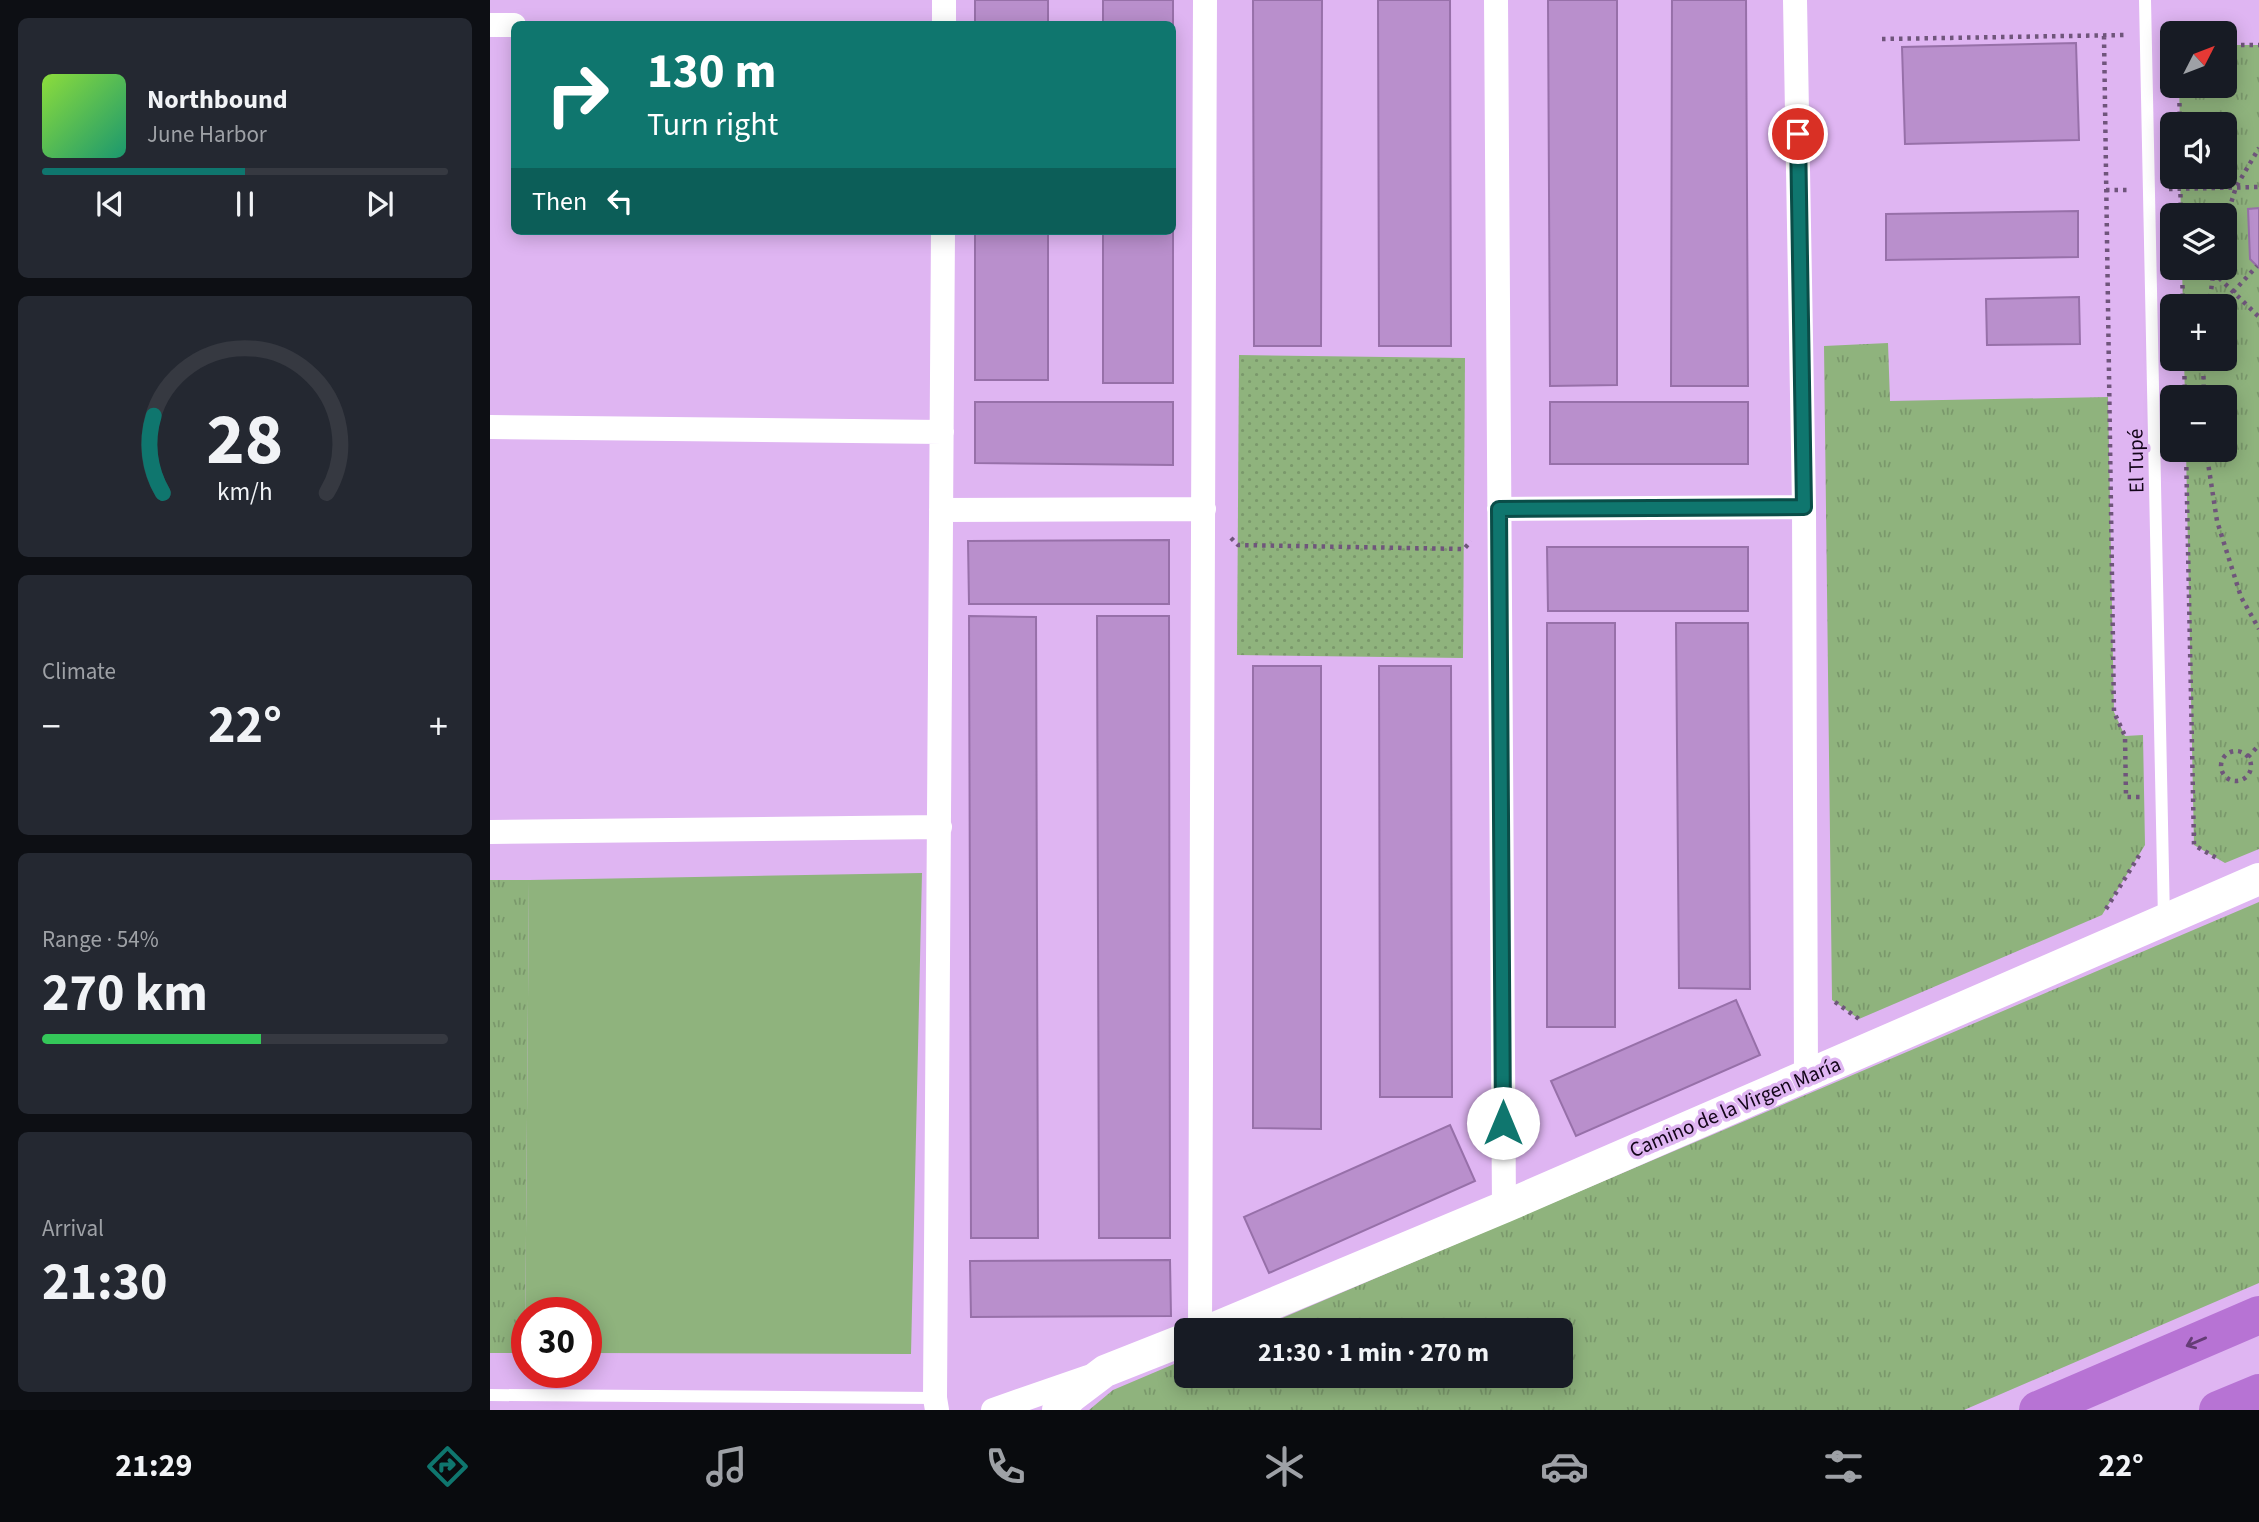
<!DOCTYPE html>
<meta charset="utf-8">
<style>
body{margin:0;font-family:"Source Sans 3",sans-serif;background:#242831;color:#f1f3f6;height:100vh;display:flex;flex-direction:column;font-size:26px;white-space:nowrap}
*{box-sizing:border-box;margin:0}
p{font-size:23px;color:#9ea1a6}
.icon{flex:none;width:38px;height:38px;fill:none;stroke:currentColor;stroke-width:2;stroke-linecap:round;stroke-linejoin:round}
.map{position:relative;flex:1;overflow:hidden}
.panel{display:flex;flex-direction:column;gap:18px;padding:18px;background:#0d0f14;width:490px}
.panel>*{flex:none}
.banner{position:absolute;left:21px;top:21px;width:665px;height:214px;border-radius:10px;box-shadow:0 4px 18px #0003;background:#0f766e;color:#fff;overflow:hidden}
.needle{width:46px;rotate:48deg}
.buttons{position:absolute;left:1670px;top:21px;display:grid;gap:14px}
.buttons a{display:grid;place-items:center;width:77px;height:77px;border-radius:10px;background:#171b24;box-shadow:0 4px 18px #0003;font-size:35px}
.speed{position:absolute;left:21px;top:1297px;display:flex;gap:14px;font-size:35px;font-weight:700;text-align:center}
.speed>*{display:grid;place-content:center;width:91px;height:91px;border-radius:50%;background:#171b24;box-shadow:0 4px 18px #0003;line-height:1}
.speed .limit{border:10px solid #d22;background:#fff;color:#111}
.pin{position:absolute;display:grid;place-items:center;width:60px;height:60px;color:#fff;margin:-30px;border:4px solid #fff;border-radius:50%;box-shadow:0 2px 7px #0007}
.me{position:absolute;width:77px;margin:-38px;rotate:0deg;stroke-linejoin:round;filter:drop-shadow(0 0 5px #0008)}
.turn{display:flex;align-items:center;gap:24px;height:147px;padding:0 21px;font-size:32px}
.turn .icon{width:91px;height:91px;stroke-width:2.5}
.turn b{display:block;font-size:49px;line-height:60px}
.then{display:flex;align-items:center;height:66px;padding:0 21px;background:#0003;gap:14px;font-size:26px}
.big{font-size:52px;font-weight:700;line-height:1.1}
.panel .widget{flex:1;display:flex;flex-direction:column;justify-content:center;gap:10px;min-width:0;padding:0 24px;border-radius:10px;background:#242831}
.panel .dial{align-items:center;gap:0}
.dial svg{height:182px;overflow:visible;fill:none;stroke:#363941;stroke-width:7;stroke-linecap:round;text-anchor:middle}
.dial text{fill:#f1f3f6;stroke:none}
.song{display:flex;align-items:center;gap:21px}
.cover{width:84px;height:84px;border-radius:10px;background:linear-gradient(135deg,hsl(90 70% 55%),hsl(160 70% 35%))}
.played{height:7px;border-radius:4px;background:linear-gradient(90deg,#0f766e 50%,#363941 50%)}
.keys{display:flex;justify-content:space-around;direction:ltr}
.heat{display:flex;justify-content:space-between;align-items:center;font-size:38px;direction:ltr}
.charge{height:10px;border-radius:5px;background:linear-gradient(90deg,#34c759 54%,#363941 0)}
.trip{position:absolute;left:684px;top:1318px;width:399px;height:70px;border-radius:10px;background:#171b24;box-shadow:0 4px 18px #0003;font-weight:700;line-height:70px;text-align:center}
.tabs{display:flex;height:112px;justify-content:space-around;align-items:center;background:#090b0e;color:#9ea1a6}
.tabs .icon{width:49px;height:49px}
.tabs .on{color:#0f766e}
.tabs b{font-size:32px;color:#f1f3f6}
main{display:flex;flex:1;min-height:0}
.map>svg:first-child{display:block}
.grass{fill:url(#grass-tufts)}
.park{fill:url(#park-dots)}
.garden{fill:#8fb37d}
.building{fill:#b98fcc;stroke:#9770a9;stroke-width:2}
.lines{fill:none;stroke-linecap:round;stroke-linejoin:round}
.path{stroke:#6f557b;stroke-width:4.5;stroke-dasharray:3.5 5;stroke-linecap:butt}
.service{stroke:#fff;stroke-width:12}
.minor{stroke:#fff;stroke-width:24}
.tertiary{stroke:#fff;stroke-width:32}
.motorway{stroke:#b773d4;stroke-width:38}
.oneway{stroke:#653c76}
.route-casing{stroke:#0a4d48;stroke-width:18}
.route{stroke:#0f766e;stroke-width:12}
.labels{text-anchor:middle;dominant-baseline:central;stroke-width:7;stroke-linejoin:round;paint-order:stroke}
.street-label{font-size:21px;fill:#130519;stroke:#dfb5f2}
</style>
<main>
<section class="panel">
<div class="widget">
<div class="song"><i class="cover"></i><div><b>Northbound</b><p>June Harbor</p></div></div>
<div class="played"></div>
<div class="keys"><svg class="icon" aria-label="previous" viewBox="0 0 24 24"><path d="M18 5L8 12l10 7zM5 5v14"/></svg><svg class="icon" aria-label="pause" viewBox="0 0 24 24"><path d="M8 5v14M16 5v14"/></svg><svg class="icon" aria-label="next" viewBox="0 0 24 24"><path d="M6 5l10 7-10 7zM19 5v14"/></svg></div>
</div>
<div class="widget dial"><svg viewBox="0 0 100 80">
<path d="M14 69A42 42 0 1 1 86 69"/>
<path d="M14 69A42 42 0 0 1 10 35" stroke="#0f766e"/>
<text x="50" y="56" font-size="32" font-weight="700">28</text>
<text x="50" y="72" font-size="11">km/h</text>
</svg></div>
<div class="widget"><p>Climate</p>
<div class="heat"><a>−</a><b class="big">22°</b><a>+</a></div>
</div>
<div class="widget"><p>Range · 54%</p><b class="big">270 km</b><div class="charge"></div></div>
<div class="widget"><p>Arrival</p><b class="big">21:30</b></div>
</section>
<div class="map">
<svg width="1769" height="1410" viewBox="0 0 1769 1410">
<defs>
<pattern id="grass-tufts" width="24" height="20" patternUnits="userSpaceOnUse" patternTransform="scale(1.75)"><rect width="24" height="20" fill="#8fb37d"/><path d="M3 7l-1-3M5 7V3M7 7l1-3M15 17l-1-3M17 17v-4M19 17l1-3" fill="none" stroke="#7a986b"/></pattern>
<pattern id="park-dots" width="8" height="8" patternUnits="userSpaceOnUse" patternTransform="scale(1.75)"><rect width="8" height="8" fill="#8fb37d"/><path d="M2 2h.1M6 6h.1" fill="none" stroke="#7a986b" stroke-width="1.8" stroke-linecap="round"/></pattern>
</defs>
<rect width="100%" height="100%" fill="#dfb5f2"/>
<path class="grass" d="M1734,45h35v804l-34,14 -31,-18 -8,-395h38v-53h-39l-1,-38h40v-53h-41l-1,-38h42v-53h-43l-1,-38h44v-53h-44l-1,-38h45z
M1398,343l2,58 218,-4 6,315 11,24 18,-1 2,110 -43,70 -243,104 -27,-19 -8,-654z
M0,880h39l-4,473h-35z
M1769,902v381l-295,127h-875l24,-20 73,-31v17h375v-46h-307z"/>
<path class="park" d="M749,355l226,3 -2,300 -226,-3z"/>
<path class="garden" d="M432,873l-11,481 -325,-1v-41h-59v41h-2l4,-473z"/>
<path class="building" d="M485,0h73v24h-73z
M613,0h70v383h-70v-152h69v-207h-69z
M763,0h69l-1,346h-67z
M888,0h72l1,346h-72z
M1058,0h69v385l-67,1z
M1182,0h74l2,386h-77z
M1586,43l3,97 -174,4 -3,-97z
M1769,208v60l-9,-9 -2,-50z
M1588,211v46l-192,3v-46z
M485,231h73v149h-73z
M1589,297l1,47 -93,1 -1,-46z
M485,402h198v63l-198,-2z
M1060,402h198v62h-198z
M679,540v64h-200l-1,-63z
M1057,547h201v64h-200z
M479,616l67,1 2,621h-67z
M607,616h72l1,622h-71z
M1057,623h68v404h-68z
M1186,623h72l2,366 -71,-1z
M763,666h68v463l-68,-1z
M889,666h72l1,431h-72z
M1246,1000l24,55 -184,81 -25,-55z
M960,1125l25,56 -206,92 -25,-56z
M680,1260l1,56 -200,1 -1,-56z"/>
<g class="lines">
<path class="path" d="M1614,36l10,676 11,24 1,61h14
M1392,39l244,-4
M1734,45h35
M1689,86l1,38
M1690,177l1,38
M1679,189l90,-2
M1616,190h23
M1734,226l12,-39 23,-39
M1692,268l1,38
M1723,272l46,45
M1743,292l24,-26
M1719,306l5,-38
M1694,359l1,38
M1713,359l1,38
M1696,450l8,395 26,15
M1716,450l11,71 24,76 18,32
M741,538l7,7 226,4 7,-8
M1731 766a15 15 0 1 1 30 0a15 15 0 1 1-30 0Z
M1758,757l11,-12
M1616,909l34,-55
M1345,1002l24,17"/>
<path class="service" d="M1655,0l19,920
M0,1395l445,3"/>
<path class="minor" d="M1006,0l8,1207
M1305,0l9,507 2,569
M454,24v-24
M0,25h24
M0,427l452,5
M1009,509l305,-2
M451,510l263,-1
M0,832l450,-5
M710,1330l5,-1330
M447,1410l-2,-12 8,-1167
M503,1410l95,-33"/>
<path class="tertiary" d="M720,1330l294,-123 755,-328
M568,1410l14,-14 33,-25 81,-32"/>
<path class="motorway" d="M1548,1410l221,-95
M1728,1410l41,-17"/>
</g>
<defs><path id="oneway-shaft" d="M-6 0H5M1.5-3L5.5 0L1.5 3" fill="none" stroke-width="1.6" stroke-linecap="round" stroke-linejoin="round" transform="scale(1.75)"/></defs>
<use class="oneway" href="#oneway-shaft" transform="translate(1706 1342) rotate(157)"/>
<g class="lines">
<defs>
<path id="route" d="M1013,1123l-4,-614 305,-2 -6,-373"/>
</defs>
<use href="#route" class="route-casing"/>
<use href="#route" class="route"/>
</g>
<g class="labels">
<g class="street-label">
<text transform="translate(1646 461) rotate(-91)">El Tupé</text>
<text transform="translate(1245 1107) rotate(-23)">Camino de la Virgen María</text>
</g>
</g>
</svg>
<div class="buttons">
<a><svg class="needle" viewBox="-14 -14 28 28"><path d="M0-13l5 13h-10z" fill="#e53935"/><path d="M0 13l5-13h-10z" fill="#9ea1a6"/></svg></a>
<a><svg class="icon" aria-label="sound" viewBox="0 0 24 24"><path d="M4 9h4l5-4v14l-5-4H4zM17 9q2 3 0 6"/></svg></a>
<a><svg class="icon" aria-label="layers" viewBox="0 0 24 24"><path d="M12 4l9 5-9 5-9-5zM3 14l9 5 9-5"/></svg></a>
<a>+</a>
<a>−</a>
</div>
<div class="speed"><div class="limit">30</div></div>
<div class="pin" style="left:1308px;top:134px;background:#d93025"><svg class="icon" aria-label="arrive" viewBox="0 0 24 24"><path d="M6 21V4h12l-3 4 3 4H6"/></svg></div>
<svg class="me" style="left:1013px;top:1123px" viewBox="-20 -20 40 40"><circle r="19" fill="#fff"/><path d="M0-13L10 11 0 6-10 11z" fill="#0f766e"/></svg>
<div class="trip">21:30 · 1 min · 270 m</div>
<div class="banner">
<div class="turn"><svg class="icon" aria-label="right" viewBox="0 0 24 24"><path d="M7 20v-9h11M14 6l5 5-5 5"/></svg><div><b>130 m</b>Turn right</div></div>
<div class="then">Then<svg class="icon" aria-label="left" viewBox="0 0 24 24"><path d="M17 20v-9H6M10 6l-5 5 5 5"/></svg></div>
</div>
</div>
</main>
<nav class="tabs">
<b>21:29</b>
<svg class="icon on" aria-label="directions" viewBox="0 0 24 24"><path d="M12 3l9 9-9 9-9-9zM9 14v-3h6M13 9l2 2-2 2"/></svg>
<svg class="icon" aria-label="music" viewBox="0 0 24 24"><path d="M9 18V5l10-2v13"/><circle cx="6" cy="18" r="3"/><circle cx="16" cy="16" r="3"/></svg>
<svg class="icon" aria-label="phone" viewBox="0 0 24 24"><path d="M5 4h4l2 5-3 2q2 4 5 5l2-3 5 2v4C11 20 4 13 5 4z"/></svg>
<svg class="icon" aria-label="climate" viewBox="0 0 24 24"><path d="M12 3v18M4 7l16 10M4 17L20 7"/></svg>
<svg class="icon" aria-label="car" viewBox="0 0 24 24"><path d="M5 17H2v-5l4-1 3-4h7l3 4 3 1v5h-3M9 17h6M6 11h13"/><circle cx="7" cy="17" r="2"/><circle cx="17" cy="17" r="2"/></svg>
<svg class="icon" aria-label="filters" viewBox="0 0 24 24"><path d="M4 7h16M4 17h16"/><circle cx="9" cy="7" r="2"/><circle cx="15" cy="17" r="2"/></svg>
<b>22°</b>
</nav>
